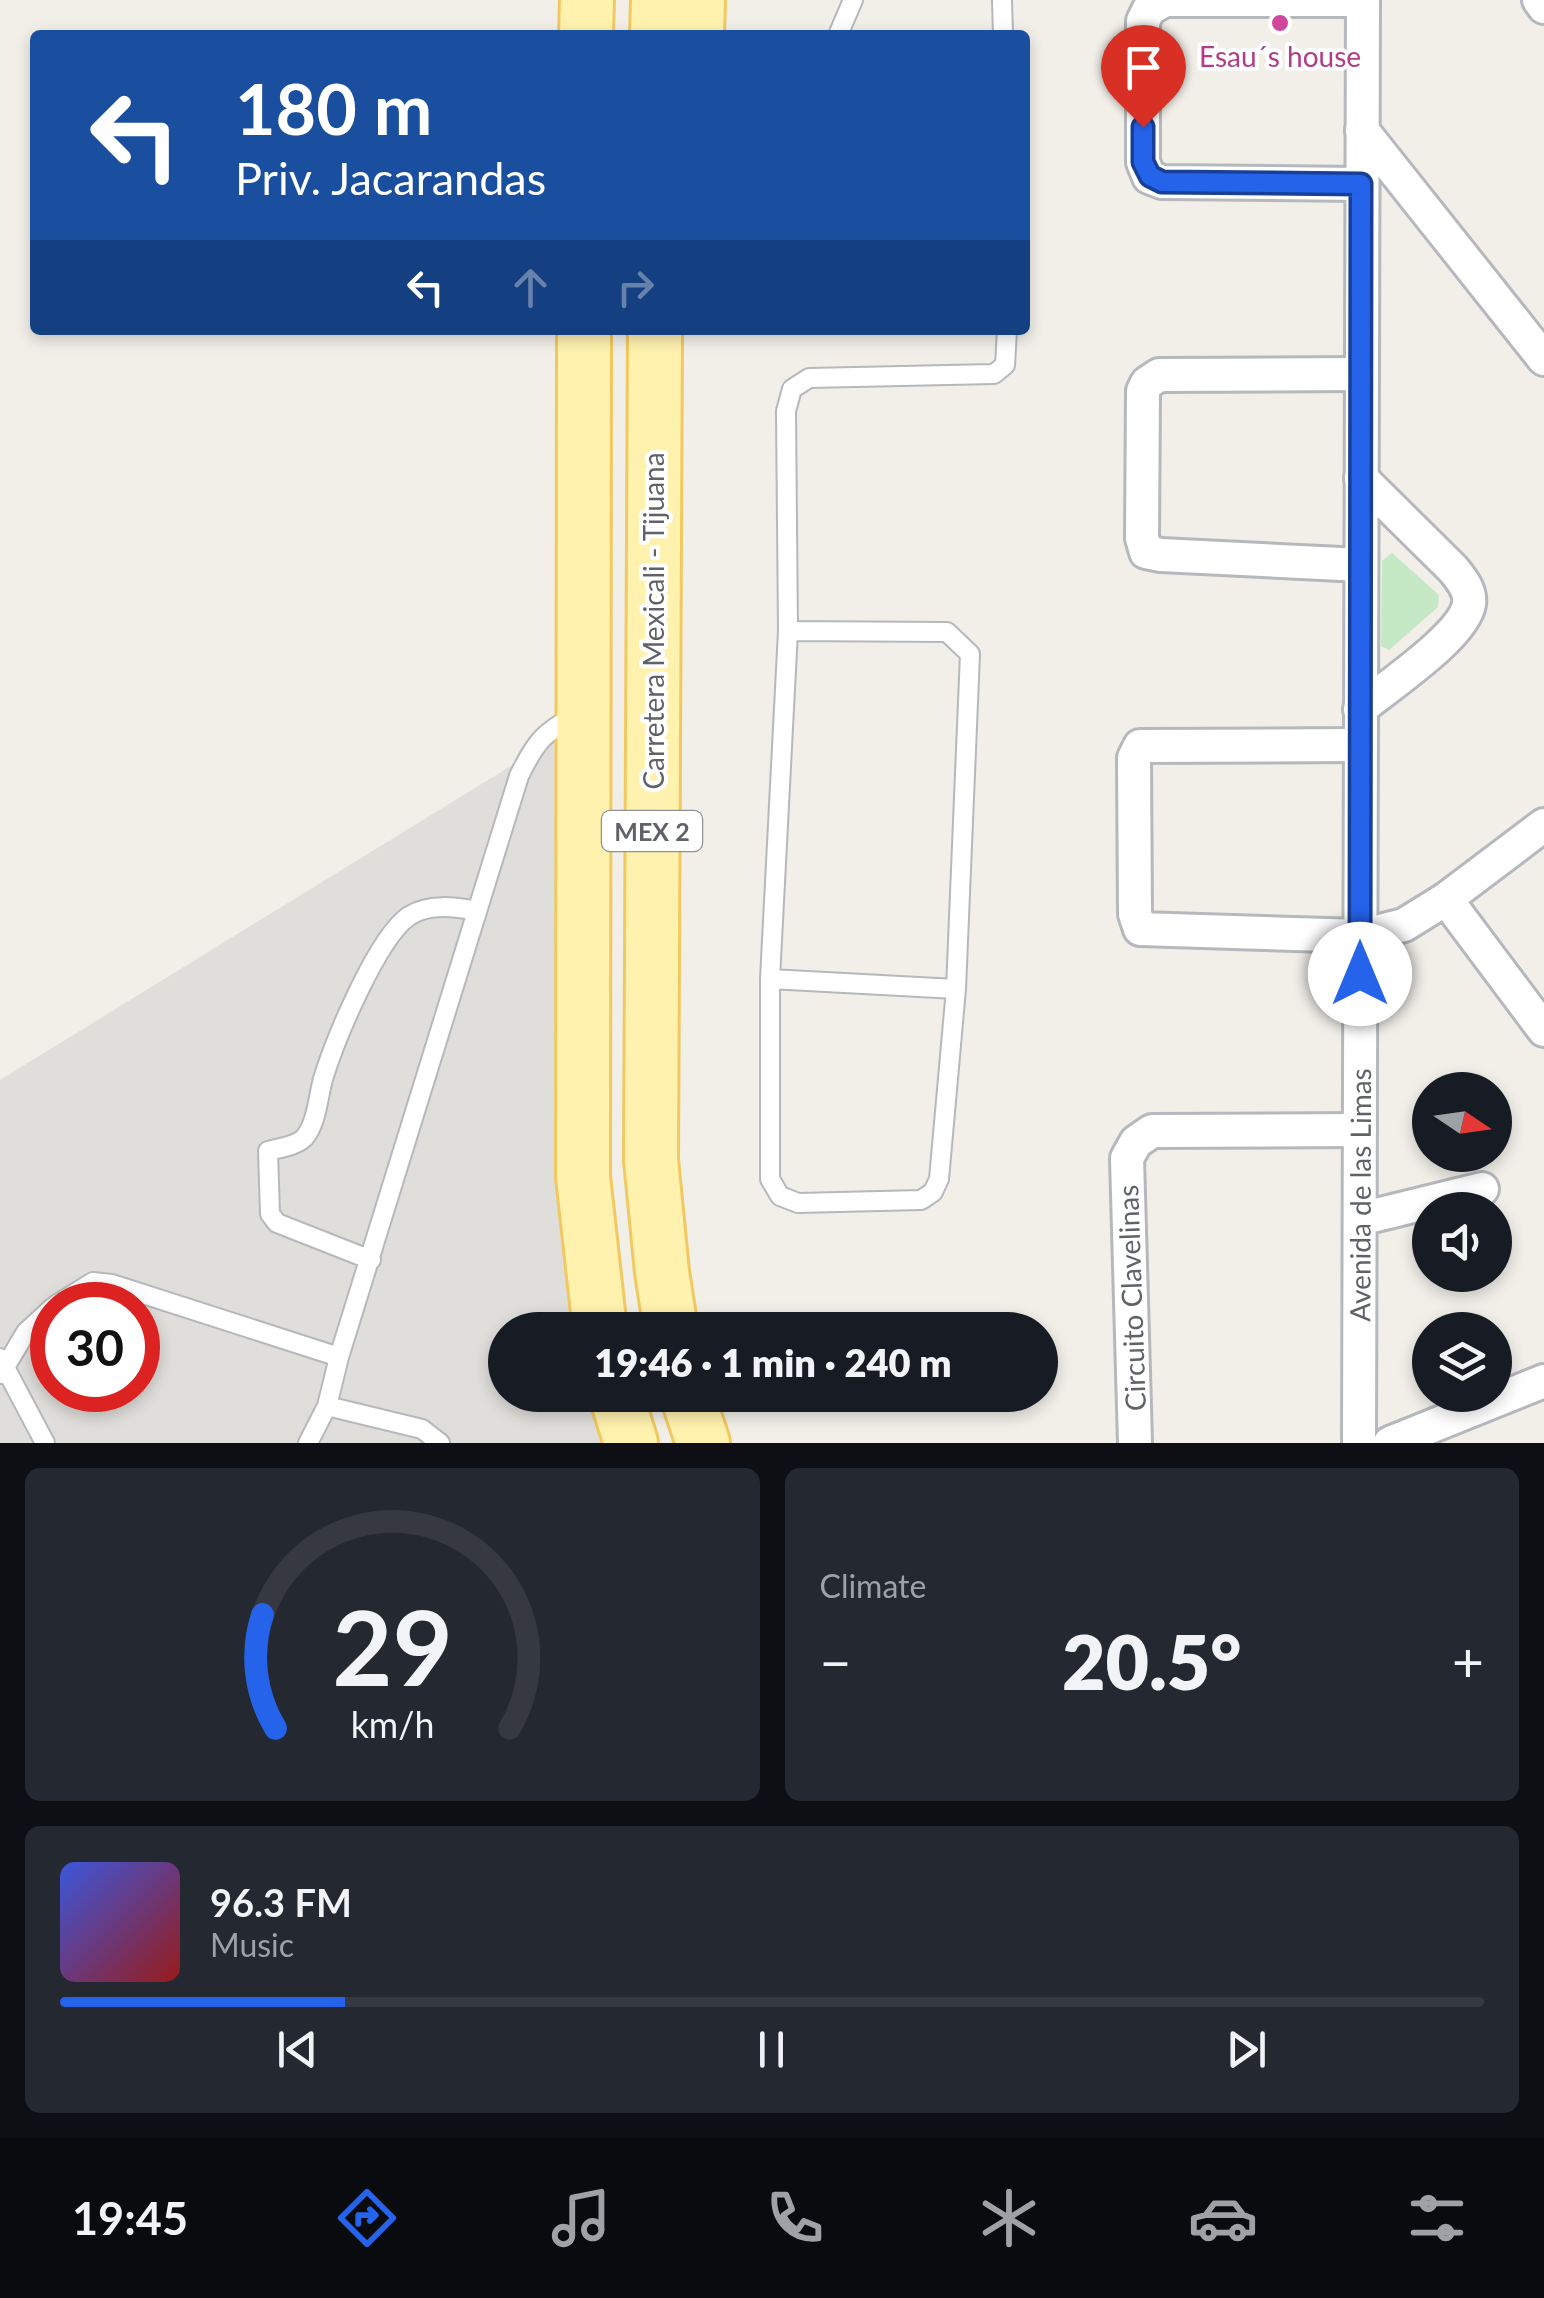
<!DOCTYPE html>
<meta charset="utf-8">
<style>
body{margin:0;font-family:Lato,sans-serif;background:#242831;color:#f1f3f6;height:100vh;display:flex;flex-direction:column;font-size:38px;white-space:nowrap}
*{box-sizing:border-box;margin:0}
p{font-size:32px;color:#9ea1a6}
.icon{flex:none;width:55px;height:55px;fill:none;stroke:currentColor;stroke-width:2;stroke-linecap:round;stroke-linejoin:round}
.map{position:relative;height:1443px;overflow:hidden}
.details{display:flex;flex-direction:column;gap:25px;padding:25px;background:#0d0f14;flex:1}
.details>*{flex:none}
.guide{position:absolute;left:30px;top:30px;width:1000px;height:305px;border-radius:10px;box-shadow:0 5px 15px #0003;background:#1a4fa0;color:#fff;overflow:hidden}
.needle{width:65px;rotate:103deg}
.controls{position:absolute;left:1412px;top:1072px;display:grid;gap:20px}
.controls a{display:grid;place-items:center;width:100px;height:100px;border-radius:50%;background:#171b24;box-shadow:0 5px 15px #0003;font-size:50px}
.speed{position:absolute;left:30px;top:1282px;display:flex;gap:20px;font-size:50px;font-weight:700;text-align:center}
.speed>*{display:grid;place-content:center;width:130px;height:130px;border-radius:50%;background:#171b24;box-shadow:0 5px 15px #0003;line-height:1}
.speed .limit{border:15px solid #d22;background:#fff;color:#111}
.pin{position:absolute;display:grid;place-items:center;width:85px;height:85px;color:#fff;margin:-102px -42px;border-radius:50% 50% 50% 0;rotate:-45deg;box-shadow:0 0 10px #0007}
.pin .icon{rotate:45deg}
.me{position:absolute;width:110px;margin:-55px;rotate:0deg;stroke-linejoin:round;filter:drop-shadow(0 0 8px #0008)}
.turn{display:flex;align-items:center;gap:35px;height:210px;padding:0 40px;font-size:45px}
.turn .icon{width:130px;height:130px;stroke-width:2.5}
.turn b{display:block;font-size:70px;line-height:85px}
.lanes{display:flex;align-items:center;height:95px;padding:0 40px;background:#0003;justify-content:center;gap:50px;direction:ltr}
.lanes .off{opacity:.35}
.big{font-size:75px;font-weight:800;line-height:1.1}
.details .widget{flex:1;display:flex;flex-direction:column;justify-content:center;gap:15px;min-width:0;padding:0 35px;border-radius:15px;background:#242831}
.details .dial{align-items:center;gap:0}
.dial svg{height:260px;overflow:visible;fill:none;stroke:#363941;stroke-width:7;stroke-linecap:round;text-anchor:middle}
.dial text{fill:#f1f3f6;stroke:none}
.song{display:flex;align-items:center;gap:30px}
.cover{width:120px;height:120px;border-radius:15px;background:linear-gradient(135deg,hsl(230 70% 55%),hsl(0 70% 35%))}
.played{height:10px;border-radius:5px;background:linear-gradient(90deg,#2563eb 20%,#363941 20%)}
.keys{display:flex;justify-content:space-around;direction:ltr}
.heat{display:flex;justify-content:space-between;align-items:center;font-size:55px;direction:ltr}
.details .tiles{flex:1;display:grid;gap:25px;grid-template-columns:1fr 1fr}
.widget:last-child{grid-column:span 2}
.trip{position:absolute;left:488px;top:1312px;width:570px;height:100px;border-radius:50px;background:#171b24;box-shadow:0 5px 15px #0003;font-weight:800;line-height:100px;text-align:center}
.dock{display:flex;height:160px;justify-content:space-around;align-items:center;background:#090b0e;color:#9ea1a6}
.dock .icon{width:70px;height:70px}
.dock .selected{color:#2563eb}
.dock b{font-size:45px;color:#f1f3f6}
.map>svg:first-child{display:block}
.industrial{fill:#e0deda;fill-rule:evenodd}
.green{fill:#c5e8c5}
.lines{fill:none;stroke-linecap:round;stroke-linejoin:round}
.lane-casing{stroke:#b5b8bc;stroke-width:22}
.street-casing{stroke:#b5b8bc;stroke-width:38}
.primary-casing{stroke:#f2c960;stroke-width:58}
.lane{stroke:#fff;stroke-width:18}
.street{stroke:#fff;stroke-width:32}
.primary{stroke:#fff2af;stroke-width:52}
.route-casing{stroke:#184099;stroke-width:25}
.route{stroke:#2563eb;stroke-width:18}
.hotel-dot{fill:#d1479c;stroke:#fff;stroke-width:4}
.labels{text-anchor:middle;dominant-baseline:central;stroke-width:8;stroke-linejoin:round;paint-order:stroke}
.shield{fill:#fff;stroke:#8f9295;stroke-width:2.5}
.shield-label{font-size:25px;font-weight:bold;fill:#5f6368}
.hotel-label{font-size:28px;fill:#b23c85;stroke:#fff}
.street-label{font-size:28px;fill:#5f6368;stroke:#fff}
</style>
<div class="map">
<svg width="1544" height="1443" viewBox="0 0 1544 1443">
<rect width="100%" height="100%" fill="#f1efe8"/>
<path class="industrial" d="M579,724l17,606h-91v65h106l17,48h-628v-363zM52,1305h86v85h-86z"/>
<path class="green" d="M1392,553l47,42 -1,12 -49,43 -8,-4 1,-85z"/>
<g class="lines">
<defs>
<path id="lane" d="M1002,0l1,35
M838,35l15,-35
M788,631l-18,348v200l10,17 18,7 123,-3 12,-8 6,-13 17,-190 14,-335 -23,-22 -159,-1 -2,-220 6,-22 17,-11 185,-4 11,-9 2,-35
M770,979l186,10
M371,1260l-94,-37 -7,-9 -2,-63c11,-3 28,-5 36,-13 13,-15 14,-41 19,-59 12,-39 54,-141 86,-163 20,-13 47,-9 68,-5
M56,1305l37,-23 19,2 227,73
M0,1358l45,85
M1,1374l25,-42 26,-24
M327,1406l95,23 18,14
M308,1443l19,-37 12,-49 180,-581c17,-35 25,-44 59,-62"/>
<g id="street">
<path d="M1539,0l5,7"/>
<path d="M1362,130l182,229"/>
<path d="M1361,565l-200,-10 -15,-3 -4,-14 1,-147 4,-8 12,-8 202,-1"/>
<path d="M1360,709c26,-22 104,-73 109,-105 2,-14 -8,-25 -16,-35l-92,-91"/>
<path d="M1360,745l-220,1 -6,12 1,156 5,15 220,7 44,-11 42,-26 98,-74"/>
<path d="M1446,899l98,131"/>
<path d="M1360,1219l122,-30"/>
<path d="M1135,1443l-8,-285 9,-16 16,-11 208,-1"/>
<path id="s1" d="M1359,1443l4,-1443h-198l-16,9 -6,12v141l6,15 13,5 199,2"/>
<path d="M1390,1443l154,-62"/>
</g>
<path id="primary" d="M586,35l1,-35
M657,35l1,-35
M697,35l1,-35
M584,330l-1,847 17,153
M655,330l-4,830 11,112 9,58
M616,1395l15,48
M687,1395l16,48"/>
</defs>
<use href="#lane" class="lane-casing"/>
<use href="#street" class="street-casing"/>
<use href="#primary" class="primary-casing"/>
<use href="#lane" class="lane"/>
<use href="#street" class="street"/>
<use href="#primary" class="primary"/>
</g>
<g class="lines">
<defs>
<path id="route" d="M1143,127v35l7,14 12,6 199,2 -1,790"/>
</defs>
<use href="#route" class="route-casing"/>
<use href="#route" class="route"/>
</g>
<circle class="hotel-dot" cx="1280" cy="23" r="10"/>
<g class="labels">
<rect class="shield" x="602" y="811" width="100" height="40" rx="8"/>
<g class="shield-label">
<text x="652" y="831">MEX 2</text>
</g>
<g class="hotel-label">
<text x="1280" y="56">Esau´s house</text>
</g>
<g class="street-label">
<text transform="translate(653 621) rotate(-90)">Carretera Mexicali - Tijuana</text>
<text stroke="none"><textPath href="#s1" startOffset="248">Avenida de las Limas</textPath></text>
<text transform="translate(1131 1298) rotate(-92)">Circuito Clavelinas</text>
</g>
</g>
</svg>
<div class="controls">
<a><svg class="needle" viewBox="-14 -14 28 28"><path d="M0-13l5 13h-10z" fill="#e53935"/><path d="M0 13l5-13h-10z" fill="#9ea1a6"/></svg></a>
<a><svg class="icon" aria-label="sound" viewBox="0 0 24 24"><path d="M4 9h4l5-4v14l-5-4H4zM17 9q2 3 0 6"/></svg></a>
<a><svg class="icon" aria-label="layers" viewBox="0 0 24 24"><path d="M12 4l9 5-9 5-9-5zM3 14l9 5 9-5"/></svg></a>
</div>
<div class="speed"><div class="limit">30</div></div>
<div class="pin" style="left:1143px;top:127px;background:#d93025"><svg class="icon" aria-label="arrive" viewBox="0 0 24 24"><path d="M6 21V4h12l-3 4 3 4H6"/></svg></div>
<svg class="me" style="left:1360px;top:974px" viewBox="-20 -20 40 40"><circle r="19" fill="#fff"/><path d="M0-13L10 11 0 6-10 11z" fill="#2563eb"/></svg>
<div class="trip">19:46 · 1 min · 240 m</div>
<div class="guide">
<div class="turn"><svg class="icon" aria-label="left" viewBox="0 0 24 24"><path d="M17 20v-9H6M10 6l-5 5 5 5"/></svg><div><b>180 m</b>Priv. Jacarandas</div></div>
<div class="lanes"><svg class="icon" aria-label="left" viewBox="0 0 24 24"><path d="M17 20v-9H6M10 6l-5 5 5 5"/></svg><svg class="icon off" aria-label="ahead" viewBox="0 0 24 24"><path d="M12 20V5M6 11l6-6 6 6"/></svg><svg class="icon off" aria-label="right" viewBox="0 0 24 24"><path d="M7 20v-9h11M14 6l5 5-5 5"/></svg></div>
</div>
</div>
<section class="details">
<div class="tiles">
<div class="widget dial"><svg viewBox="0 0 100 80">
<path d="M14 69A42 42 0 1 1 86 69"/>
<path d="M14 69A42 42 0 0 1 10 34" stroke="#2563eb"/>
<text x="50" y="56" font-size="32" font-weight="700">29</text>
<text x="50" y="72" font-size="11">km/h</text>
</svg></div>
<div class="widget"><p>Climate</p>
<div class="heat"><a>−</a><b class="big">20.5°</b><a>+</a></div>
</div>
<div class="widget">
<div class="song"><i class="cover"></i><div><b>96.3 FM</b><p>Music</p></div></div>
<div class="played"></div>
<div class="keys"><svg class="icon" aria-label="previous" viewBox="0 0 24 24"><path d="M18 5L8 12l10 7zM5 5v14"/></svg><svg class="icon" aria-label="pause" viewBox="0 0 24 24"><path d="M8 5v14M16 5v14"/></svg><svg class="icon" aria-label="next" viewBox="0 0 24 24"><path d="M6 5l10 7-10 7zM19 5v14"/></svg></div>
</div>
</div>
</section>
<nav class="dock">
<b>19:45</b>
<svg class="icon selected" aria-label="directions" viewBox="0 0 24 24"><path d="M12 3l9 9-9 9-9-9zM9 14v-3h6M13 9l2 2-2 2"/></svg>
<svg class="icon" aria-label="music" viewBox="0 0 24 24"><path d="M9 18V5l10-2v13"/><circle cx="6" cy="18" r="3"/><circle cx="16" cy="16" r="3"/></svg>
<svg class="icon" aria-label="phone" viewBox="0 0 24 24"><path d="M5 4h4l2 5-3 2q2 4 5 5l2-3 5 2v4C11 20 4 13 5 4z"/></svg>
<svg class="icon" aria-label="climate" viewBox="0 0 24 24"><path d="M12 3v18M4 7l16 10M4 17L20 7"/></svg>
<svg class="icon" aria-label="car" viewBox="0 0 24 24"><path d="M5 17H2v-5l4-1 3-4h7l3 4 3 1v5h-3M9 17h6M6 11h13"/><circle cx="7" cy="17" r="2"/><circle cx="17" cy="17" r="2"/></svg>
<svg class="icon" aria-label="filters" viewBox="0 0 24 24"><path d="M4 7h16M4 17h16"/><circle cx="9" cy="7" r="2"/><circle cx="15" cy="17" r="2"/></svg>
</nav>
